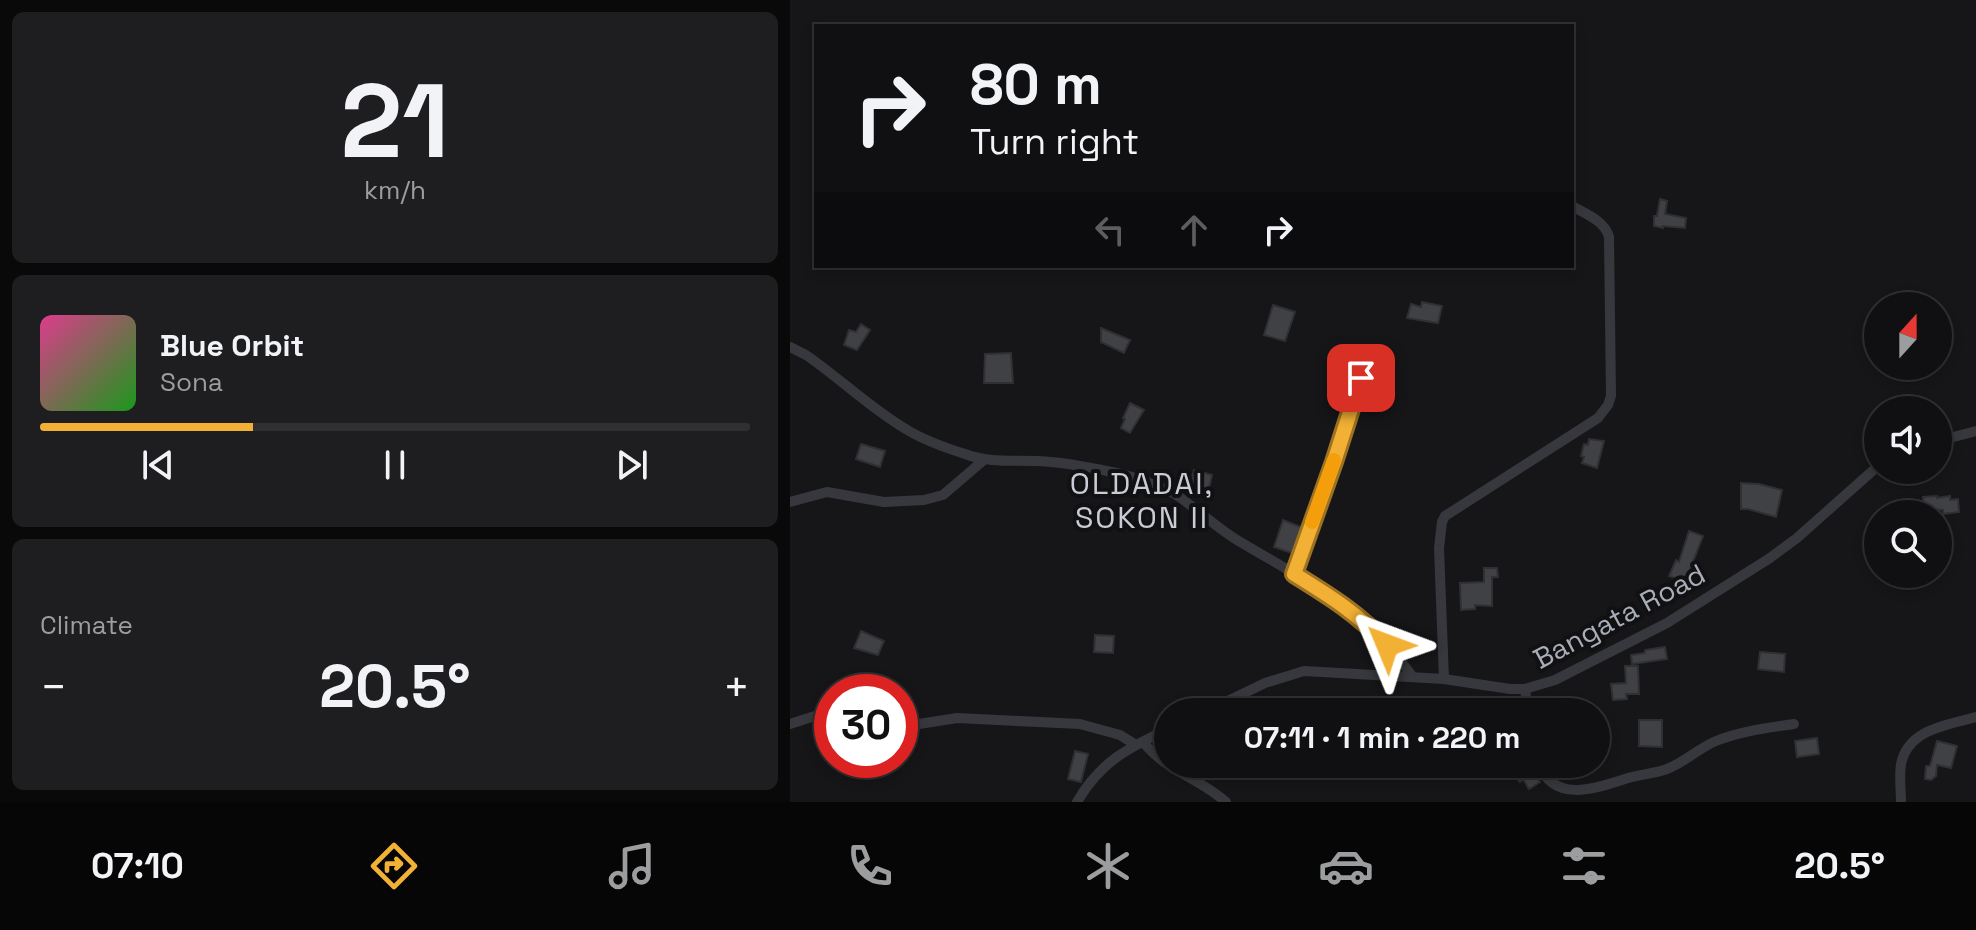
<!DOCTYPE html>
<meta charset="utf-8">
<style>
body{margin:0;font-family:"Space Grotesk",sans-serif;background:#1e1e20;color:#f1f3f6;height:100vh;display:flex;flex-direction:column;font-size:30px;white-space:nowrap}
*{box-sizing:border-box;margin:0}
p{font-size:26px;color:#9c9d9f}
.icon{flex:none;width:44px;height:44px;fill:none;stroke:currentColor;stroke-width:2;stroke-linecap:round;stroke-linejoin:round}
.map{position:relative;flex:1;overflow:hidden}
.panel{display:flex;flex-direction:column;gap:12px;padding:12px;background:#09090a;width:790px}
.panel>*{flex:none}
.guide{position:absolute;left:24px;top:24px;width:760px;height:244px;border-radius:0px;box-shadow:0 4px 12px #0003,0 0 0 2px #303032;background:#101012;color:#f1f3f6;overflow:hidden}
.needle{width:52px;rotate:21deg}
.fabs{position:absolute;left:1074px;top:292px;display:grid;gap:16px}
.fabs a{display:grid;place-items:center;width:88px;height:88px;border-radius:50%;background:#101012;box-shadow:0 4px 12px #0003,0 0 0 2px #303032;font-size:40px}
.speed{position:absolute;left:24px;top:674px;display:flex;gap:16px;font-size:40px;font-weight:700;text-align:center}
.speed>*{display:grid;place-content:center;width:104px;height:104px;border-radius:50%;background:#101012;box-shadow:0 4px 12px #0003,0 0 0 2px #303032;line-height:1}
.speed .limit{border:12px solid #d22;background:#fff;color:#111}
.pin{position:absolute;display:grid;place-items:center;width:68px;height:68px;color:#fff;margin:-34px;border-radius:16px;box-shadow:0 4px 12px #0006}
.me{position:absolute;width:88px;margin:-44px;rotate:314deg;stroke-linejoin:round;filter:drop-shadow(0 0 6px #0008)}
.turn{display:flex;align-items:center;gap:28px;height:168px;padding:0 24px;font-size:36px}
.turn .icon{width:104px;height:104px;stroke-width:2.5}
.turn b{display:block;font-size:56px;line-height:68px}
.lanes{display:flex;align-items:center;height:76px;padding:0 24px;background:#0003;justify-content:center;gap:40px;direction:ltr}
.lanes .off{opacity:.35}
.big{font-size:60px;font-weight:800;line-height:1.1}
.panel .widget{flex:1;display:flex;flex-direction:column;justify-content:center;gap:12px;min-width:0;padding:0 28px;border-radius:12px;background:#1e1e20}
.panel .dial{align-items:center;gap:0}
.dial b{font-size:104px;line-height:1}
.song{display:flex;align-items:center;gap:24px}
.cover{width:96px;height:96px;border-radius:12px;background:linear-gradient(135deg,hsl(330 70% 55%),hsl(120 70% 35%))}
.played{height:8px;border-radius:4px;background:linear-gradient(90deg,#f2b134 30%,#303032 30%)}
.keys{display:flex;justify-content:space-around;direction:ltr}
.heat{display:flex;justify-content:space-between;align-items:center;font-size:44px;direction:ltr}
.trip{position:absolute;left:364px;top:698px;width:456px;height:80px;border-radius:40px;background:#101012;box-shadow:0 4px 12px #0003,0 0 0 2px #303032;font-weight:800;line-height:80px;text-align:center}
.dock{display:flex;height:128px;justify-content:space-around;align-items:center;background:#060607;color:#9c9d9f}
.dock .icon{width:56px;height:56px}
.dock .active{color:#f2b134}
.dock b{font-size:36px;color:#f1f3f6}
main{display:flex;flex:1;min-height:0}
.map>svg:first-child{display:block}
.building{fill:#404145;stroke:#303034;stroke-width:2}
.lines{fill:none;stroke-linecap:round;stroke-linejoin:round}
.street{stroke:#37383d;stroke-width:10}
.route-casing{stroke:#9d7322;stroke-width:20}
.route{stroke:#f2b134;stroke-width:14}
.slow{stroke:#f59e0b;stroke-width:14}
.labels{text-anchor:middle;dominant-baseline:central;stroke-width:8;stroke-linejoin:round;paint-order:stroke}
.street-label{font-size:28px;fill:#a8adb8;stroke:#111113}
.neighbourhood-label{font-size:30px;letter-spacing:2px;fill:#c9ccd4;stroke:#111113}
</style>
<main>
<section class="panel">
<div class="widget dial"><b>21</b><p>km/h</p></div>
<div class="widget">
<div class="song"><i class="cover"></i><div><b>Blue Orbit</b><p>Sona</p></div></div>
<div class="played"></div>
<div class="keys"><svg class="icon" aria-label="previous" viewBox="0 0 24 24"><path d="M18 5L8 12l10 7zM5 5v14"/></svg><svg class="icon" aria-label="pause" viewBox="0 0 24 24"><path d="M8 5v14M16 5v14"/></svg><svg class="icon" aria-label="next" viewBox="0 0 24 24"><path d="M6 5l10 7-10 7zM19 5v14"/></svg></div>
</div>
<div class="widget"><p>Climate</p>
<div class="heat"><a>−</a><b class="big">20.5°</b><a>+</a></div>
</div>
</section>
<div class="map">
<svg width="1186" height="802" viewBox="0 0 1186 802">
<rect width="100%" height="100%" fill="#161618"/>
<path class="building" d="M870,199l7,2 -2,13 21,4 -1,10 -22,-2v2l-9,-2v-10h3z
M632,302l20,4 -4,17 -31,-5 4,-14 10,3z
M483,305l22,7 -10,29 -21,-6z
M71,324l9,6 -13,20 -13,-5 5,-15 7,2z
M311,328l29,12 -6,13 -23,-11z
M221,353l2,30h-29l1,-29z
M588,356l15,3 -3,19 -6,-2 -7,18 -7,-3z
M340,403l14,7 -14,23 -9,-5 4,-9 -2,-1z
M799,439l15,2 -7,27 -15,-5 2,-6 -3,-1 3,-12 4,1z
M71,444l24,7 -5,16 -24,-8z
M404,470l18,5 -4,18 -19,-5z
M951,483l18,1 23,6 -6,27 -28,-8h-7z
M1147,496v2l13,-2v4l8,-1 1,13 -16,2v-4l-19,-1 -1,-12z
M493,520l18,7 -9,26 -18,-6z
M899,531l14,5 -18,46 -16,-6 7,-16 3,2z
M694,568h13l1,9h-6v29l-17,-1v4l-14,1 -1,-27 24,-1z
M71,631l23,10 -6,14 -24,-7z
M305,635l19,1 -1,17 -19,-1z
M875,647l2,12 -35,5 -1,-9 14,-2v-3z
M970,652l25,2 -1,18 -26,-3z
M835,666h13l1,28h-13l1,5 -14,1 -2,-16 15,-1z
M849,720h23v27l-23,-1z
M1027,738l2,16 -22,3 -2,-16z
M1147,741l20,5 -6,22 -14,-3 -1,11 -5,4 -6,-1 1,-13h4z
M285,751l13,3 -7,28 -13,-3z
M726,764h11l13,18 -11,7 -6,-10 -3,3 -11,-12z"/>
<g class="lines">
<path class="street" d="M0,347l16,8c35,24 66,55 103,76 17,10 37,17 56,23 24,9 47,6 72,7 28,1 57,7 84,13 20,5 40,11 57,22 20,14 38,31 59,44 67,40 129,69 175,136
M1148,441l38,-10
M0,502l37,-10 57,10 40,-2 19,-5 42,-36
M504,574l40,-112 37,-112
M654,679l-5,-131 3,-26 3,-6 153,-98 10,-13 3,-9 -2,-159c-4,-16 -23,-23 -37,-31
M735,689l3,23
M415,712l60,-29 39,-12 140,8 66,10h15l30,-9 112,-57 103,-65 27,-20 81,-72
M0,724l31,-10 11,1
M110,727l57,-9 123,6 40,11 16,10
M353,742c24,30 55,35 83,60
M749,764c14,38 53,26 86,15 14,-5 29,-5 42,-10 18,-7 32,-21 49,-28 25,-10 51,-13 78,-17
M287,802c23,-40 51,-54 91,-73
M1111,802c0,-12 -2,-26 0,-38 7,-35 46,-39 75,-47"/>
</g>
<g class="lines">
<defs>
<path id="route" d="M571,378l-27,84 -40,112c34,21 65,40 93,71"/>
</defs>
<use href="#route" class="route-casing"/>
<use href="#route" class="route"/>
<path class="slow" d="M522,522l22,-62"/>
</g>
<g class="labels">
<g class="street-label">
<text transform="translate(829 616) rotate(-28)">Bangata Road</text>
</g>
<g class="neighbourhood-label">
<text x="352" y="483">OLDADAI,<tspan x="352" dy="34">SOKON II</tspan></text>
</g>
</g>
</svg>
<div class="fabs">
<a><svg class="needle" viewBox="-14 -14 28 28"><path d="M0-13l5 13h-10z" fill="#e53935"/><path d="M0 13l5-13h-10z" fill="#9c9d9f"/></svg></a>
<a><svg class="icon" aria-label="sound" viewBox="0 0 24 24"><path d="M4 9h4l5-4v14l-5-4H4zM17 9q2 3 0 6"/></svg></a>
<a><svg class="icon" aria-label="search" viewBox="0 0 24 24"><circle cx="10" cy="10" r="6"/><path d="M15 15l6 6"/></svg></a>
</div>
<div class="speed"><div class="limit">30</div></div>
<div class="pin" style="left:571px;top:378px;background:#d93025"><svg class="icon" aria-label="arrive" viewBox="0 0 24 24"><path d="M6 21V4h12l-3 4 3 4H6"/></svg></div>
<svg class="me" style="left:597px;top:645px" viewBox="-20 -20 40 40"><path d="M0-17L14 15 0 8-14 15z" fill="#f2b134" stroke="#fff" stroke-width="4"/></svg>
<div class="trip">07:11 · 1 min · 220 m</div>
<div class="guide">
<div class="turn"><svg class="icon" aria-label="right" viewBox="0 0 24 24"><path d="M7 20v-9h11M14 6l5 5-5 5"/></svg><div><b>80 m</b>Turn right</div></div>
<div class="lanes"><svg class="icon off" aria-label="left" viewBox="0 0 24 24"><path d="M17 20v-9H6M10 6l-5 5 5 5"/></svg><svg class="icon off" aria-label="ahead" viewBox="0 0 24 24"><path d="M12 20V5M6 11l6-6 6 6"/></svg><svg class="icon" aria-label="right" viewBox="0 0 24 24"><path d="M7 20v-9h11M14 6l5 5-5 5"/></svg></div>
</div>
</div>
</main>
<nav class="dock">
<b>07:10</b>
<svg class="icon active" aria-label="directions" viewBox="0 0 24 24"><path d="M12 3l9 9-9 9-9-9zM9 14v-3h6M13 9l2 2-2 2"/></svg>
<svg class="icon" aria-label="music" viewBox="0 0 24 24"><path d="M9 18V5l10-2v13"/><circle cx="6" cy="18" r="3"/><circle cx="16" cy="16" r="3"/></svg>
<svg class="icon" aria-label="phone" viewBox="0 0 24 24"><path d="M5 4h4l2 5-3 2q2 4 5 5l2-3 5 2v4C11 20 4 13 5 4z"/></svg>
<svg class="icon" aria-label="climate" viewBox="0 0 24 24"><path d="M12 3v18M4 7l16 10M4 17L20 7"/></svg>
<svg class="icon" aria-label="car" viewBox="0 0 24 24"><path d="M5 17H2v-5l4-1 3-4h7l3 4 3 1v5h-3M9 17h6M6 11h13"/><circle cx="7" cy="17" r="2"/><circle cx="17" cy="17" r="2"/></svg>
<svg class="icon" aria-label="filters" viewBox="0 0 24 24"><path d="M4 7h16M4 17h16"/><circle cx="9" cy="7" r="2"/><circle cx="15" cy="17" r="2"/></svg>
<b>20.5°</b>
</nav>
